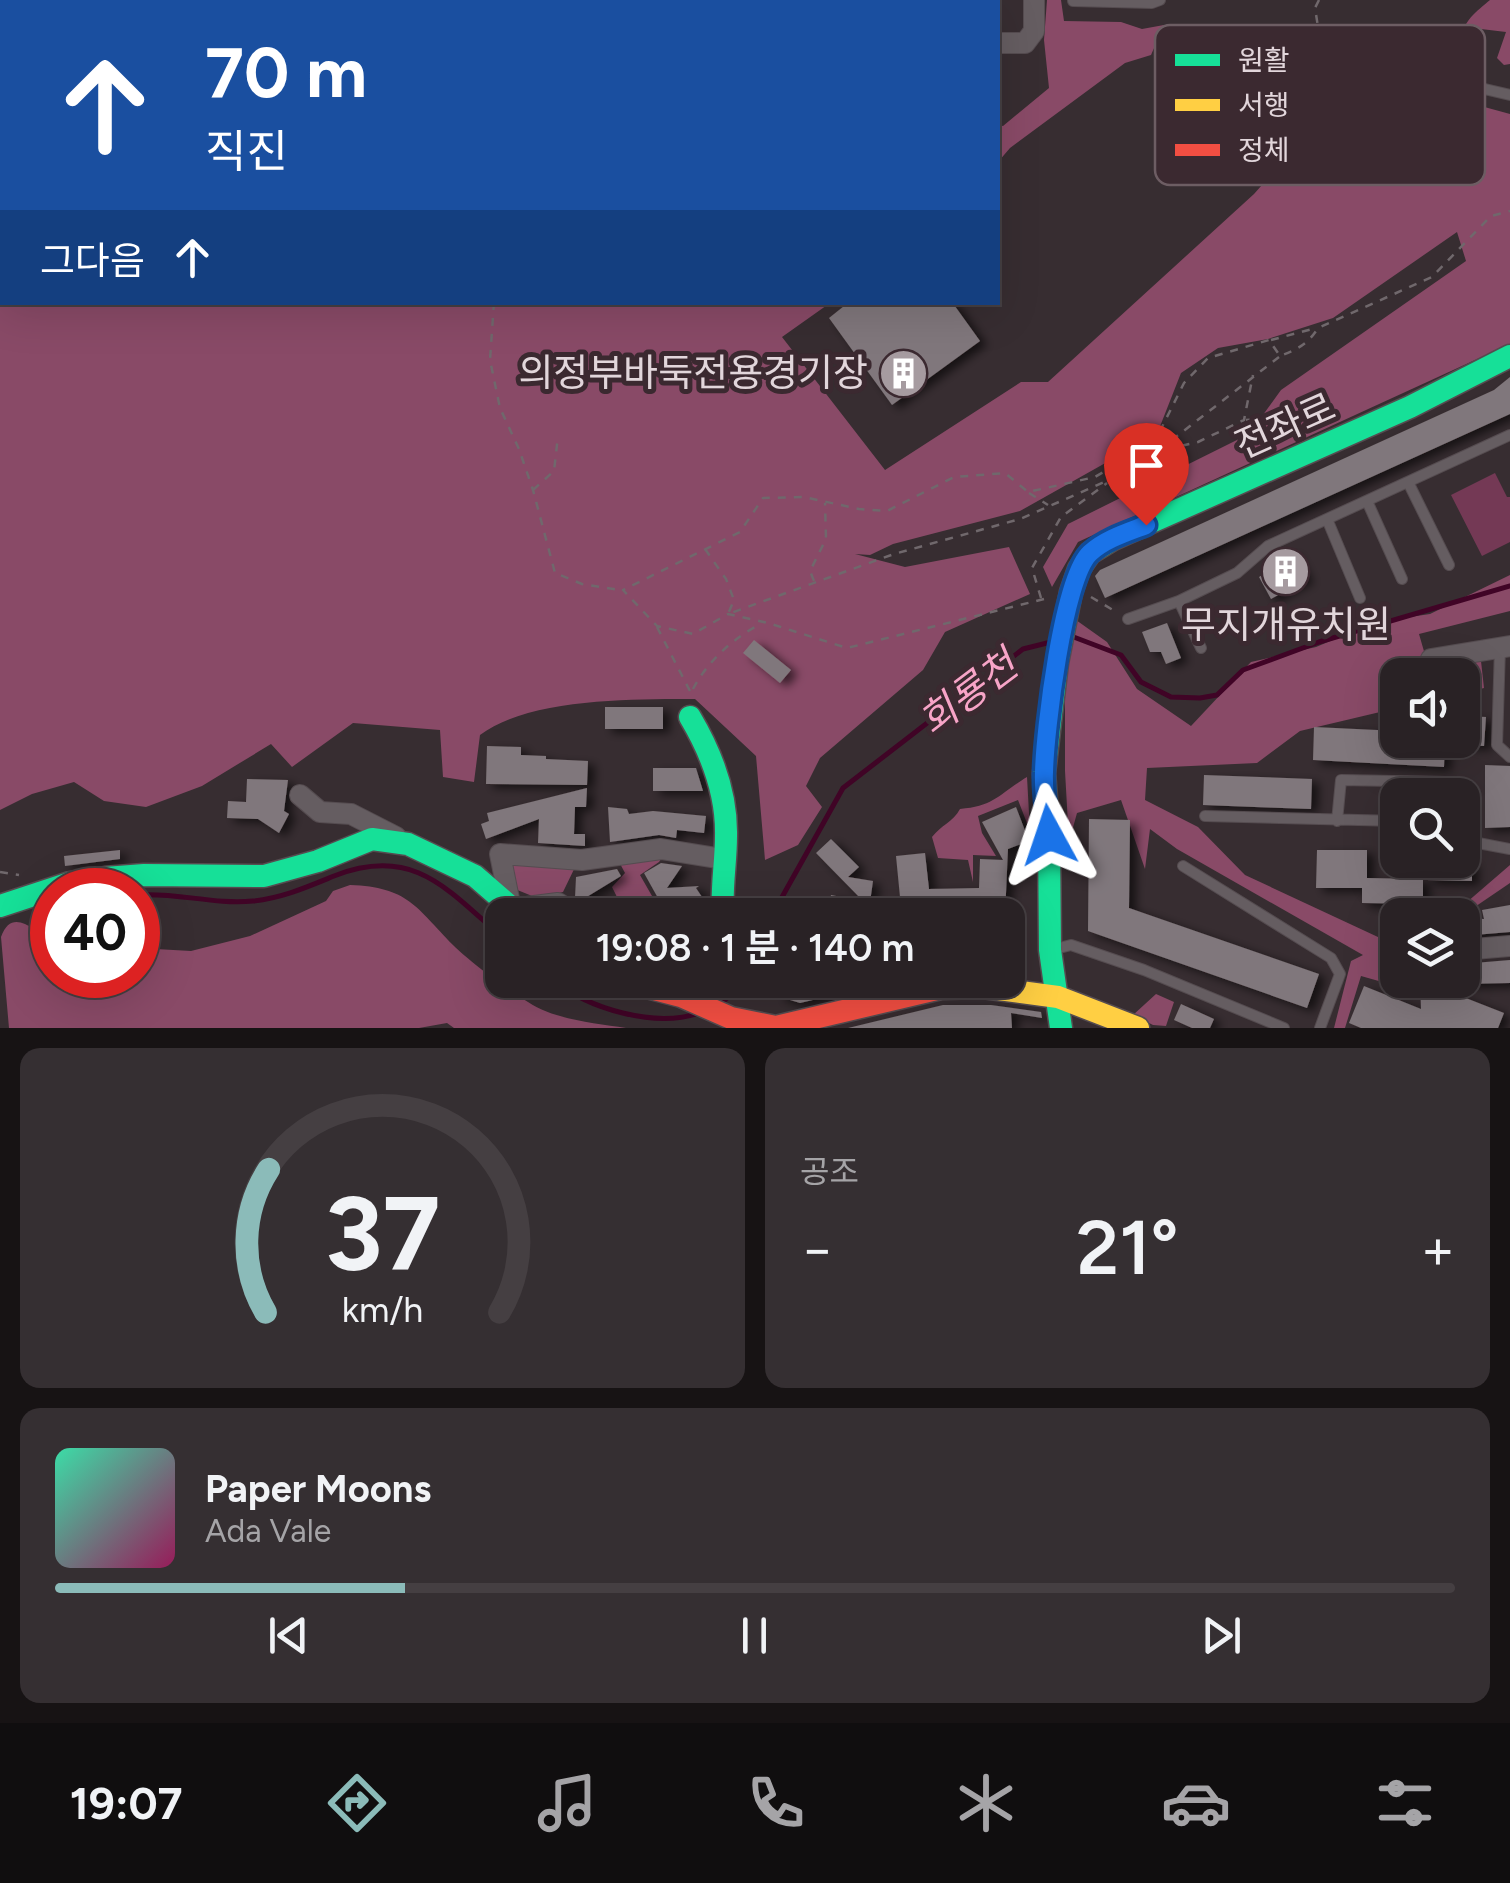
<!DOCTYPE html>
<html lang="ko">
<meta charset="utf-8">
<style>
body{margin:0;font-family:Figtree,"Noto Sans KR",sans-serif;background:#352f32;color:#f1f3f6;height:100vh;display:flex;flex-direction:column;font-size:38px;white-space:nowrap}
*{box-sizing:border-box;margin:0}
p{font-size:32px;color:#a5a4a7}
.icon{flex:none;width:55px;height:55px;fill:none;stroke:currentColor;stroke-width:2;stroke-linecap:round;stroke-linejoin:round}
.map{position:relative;height:1028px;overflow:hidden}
.panel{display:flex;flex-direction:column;gap:20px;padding:20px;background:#171314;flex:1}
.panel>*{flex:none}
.banner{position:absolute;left:0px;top:0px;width:1000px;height:305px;box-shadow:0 10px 40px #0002,0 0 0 2px #453f42;background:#1a4fa0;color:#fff;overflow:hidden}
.tools{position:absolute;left:1380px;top:658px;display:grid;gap:20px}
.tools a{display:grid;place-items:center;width:100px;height:100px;border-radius:20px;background:#292225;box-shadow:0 10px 40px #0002,0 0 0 2px #453f42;font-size:50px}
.speed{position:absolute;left:30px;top:868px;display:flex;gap:20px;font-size:50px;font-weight:700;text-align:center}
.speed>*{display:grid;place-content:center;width:130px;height:130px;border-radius:50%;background:#292225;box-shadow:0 10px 40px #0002,0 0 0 2px #453f42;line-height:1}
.speed .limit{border:15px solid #d22;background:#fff;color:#111}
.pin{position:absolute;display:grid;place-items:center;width:85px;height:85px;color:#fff;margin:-102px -42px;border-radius:50% 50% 50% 0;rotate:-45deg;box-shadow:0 0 10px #0007}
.pin .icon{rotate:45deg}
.me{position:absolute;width:110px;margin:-55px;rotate:355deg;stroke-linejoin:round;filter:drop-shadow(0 0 8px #0008)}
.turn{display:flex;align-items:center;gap:35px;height:210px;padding:0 40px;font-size:45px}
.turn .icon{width:130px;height:130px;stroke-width:2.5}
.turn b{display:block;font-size:70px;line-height:85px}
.then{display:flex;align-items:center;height:95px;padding:0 40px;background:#0003;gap:20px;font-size:38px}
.big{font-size:75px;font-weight:600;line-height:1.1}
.panel .tile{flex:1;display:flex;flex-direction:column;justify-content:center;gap:15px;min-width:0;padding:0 35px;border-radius:20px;background:#352f32}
.panel .dial{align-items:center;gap:0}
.dial svg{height:260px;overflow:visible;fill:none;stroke:#453f42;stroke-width:7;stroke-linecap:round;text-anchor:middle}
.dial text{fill:#f1f3f6;stroke:none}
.song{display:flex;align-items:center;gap:30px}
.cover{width:120px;height:120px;border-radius:15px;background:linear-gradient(135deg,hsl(160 70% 55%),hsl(330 70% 35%))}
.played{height:10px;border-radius:5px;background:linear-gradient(90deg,#8bbbb9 25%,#453f42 25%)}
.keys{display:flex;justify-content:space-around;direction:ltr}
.heat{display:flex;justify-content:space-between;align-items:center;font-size:55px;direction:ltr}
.panel .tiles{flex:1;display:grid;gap:20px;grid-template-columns:1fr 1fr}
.tile:last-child{grid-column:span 2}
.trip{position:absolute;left:485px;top:898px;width:540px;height:100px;border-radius:20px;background:#292225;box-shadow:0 10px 40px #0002,0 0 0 2px #453f42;font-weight:600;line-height:100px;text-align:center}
.dock{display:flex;height:160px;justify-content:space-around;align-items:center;background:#100e0f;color:#a5a4a7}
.dock .icon{width:70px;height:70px}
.dock .selected{color:#8bbbb9}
.dock b{font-size:45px;color:#f1f3f6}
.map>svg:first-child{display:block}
.green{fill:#743955}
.forest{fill:#894a67}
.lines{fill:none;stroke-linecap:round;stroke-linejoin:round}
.stream{stroke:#400426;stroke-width:5}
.building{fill:#80777b;filter:url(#shadow)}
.lane-casing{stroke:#554c50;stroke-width:12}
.street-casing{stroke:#554c50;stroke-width:22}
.fast-casing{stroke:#554c50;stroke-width:25}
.slow-casing{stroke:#554c50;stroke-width:25}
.jam-casing{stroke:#554c50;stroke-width:25}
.path{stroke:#70686c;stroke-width:2.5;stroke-dasharray:8 8;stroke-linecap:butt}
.lane{stroke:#655d61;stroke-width:10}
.street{stroke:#655d61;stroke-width:20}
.fast{stroke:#16e098;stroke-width:22}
.slow{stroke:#ffcf43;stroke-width:22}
.jam{stroke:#f24e42;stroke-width:22}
.route-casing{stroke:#114b97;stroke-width:25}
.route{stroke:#1a73e8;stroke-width:18}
.labels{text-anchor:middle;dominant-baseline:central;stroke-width:10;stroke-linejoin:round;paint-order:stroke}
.poi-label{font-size:38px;fill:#e2d6db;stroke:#3b2930;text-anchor:end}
.street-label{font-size:38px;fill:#e2d6db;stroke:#3b2930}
.water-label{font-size:40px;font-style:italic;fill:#f7a4c7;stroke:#3b2930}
.key{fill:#3b2930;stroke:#6d5d63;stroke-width:2.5}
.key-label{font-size:28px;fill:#e2d6db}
</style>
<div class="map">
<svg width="1510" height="1028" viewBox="0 0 1510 1028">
<defs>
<filter id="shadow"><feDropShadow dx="7" dy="4" stdDeviation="5" flood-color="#0009"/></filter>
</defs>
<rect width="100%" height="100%" fill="#372d31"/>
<path class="green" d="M1495,473l12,24h3v45l-28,14 -31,-61z"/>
<path class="forest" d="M1047,0h14l3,21 57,1 21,7 22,-4 -13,30 -26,8 -115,85 -12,14v-37l5,1 46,-38 -5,-48z
M1490,0h20v64l-6,1 -7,-7 9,-26 -25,-3 -19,14c-2,-20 14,-31 28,-43z
M1393,82l117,32v230l-432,198 -26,45 -9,-20 25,-43 181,-90 32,-44 185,-129 -9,-29 -124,86 -65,21 -50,9 -37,25 -24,61 -137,77 -127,33 -23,11 -15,-1 50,13 104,-20 21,47 -85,38 -22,38 -103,88 -14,28 16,21 -24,38 -33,15 -9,-104 -61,-57c-61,0 -166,-1 -215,36l-6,47 -31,-5 -3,-47 -87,-7 -61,44 -21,-23 -69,42 -56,21 -42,-6 -30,-19 -42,12 -32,16v-708l2,200 828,1 -48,34 103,133 136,-88h27l206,-188 95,-107z
M1510,575v36l-91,23 11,38 51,-11 3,27 -21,5 -1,-18h-64l-1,33 -97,23 -43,32 -110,5 -2,32 53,27 47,48 148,69 4,-2 1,38h12l4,11 -53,-15 -16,52h-11l17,-67 12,-6 -186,-106 -27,-20 -5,40 -24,-69 -44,13 -8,29 -4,-71v-96l11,-55 31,22 30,47 54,37 60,-64 65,-15 60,-25 54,-8z
M1027,777l3,54 -12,-31 -40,16 4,17 14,23 -23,-1v27l-5,-22 -30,-2 -6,-21c9,-12 21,-15 28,-28 35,-3 39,-15 67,-32z
M667,850l-8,12 -19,13 12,21 -18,8 -16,-5 -6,-12 13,-14 -8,-15z
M506,858l72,3 -15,31 -26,6 -27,-11z
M1510,865v18l-47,32h-11z
M350,885c58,2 66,22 103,60 17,17 54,44 75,57 27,18 67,21 98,26h-172l-7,-5 -28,5h-410l-8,-91c11,-31 33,-6 51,3v35h86v-27l53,3 59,-15 76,-35 7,-10z
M1156,994l18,8 -8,24 -13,-1 -20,-10z"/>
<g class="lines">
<path class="stream" d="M0,82h2
M1071,636l50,19 20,27 30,15 29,1 17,-3 26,-25 76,-28 191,-56
M138,895c38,-3 76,10 115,6 29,-3 54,-14 81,-25 79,-31 113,13 168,61
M772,915l71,-127 180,-139 28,-7
M554,980c34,29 101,48 145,33
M723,1002l22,-22"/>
</g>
<path class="building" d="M849,302h103l28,39 -88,64 -63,-87z
M1510,377v37l-405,184 -10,-22 5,-6 394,-180z
M1292,551l15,28 -36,20 -12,-22 20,-12 -3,-5z
M1167,623l14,35 -15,6 -5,-12h-11l-8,-20z
M754,640l37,30 -11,13 -37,-30z
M605,707h58v22h-58z
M1462,716l24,1 -2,29 -22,-1z
M1314,727l84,4v9h47l-1,27 -131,-7z
M487,746l34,1v8l25,1v3l42,2 -1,24 -101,-1z
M1485,765l25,1v61l-25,1z
M653,768h43l7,23h-50z
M1204,775l108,4 -1,30 -108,-4z
M247,779l41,1 -4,31 5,3 -10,19 -21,-14 -31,-1 1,-17 18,1z
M587,788l-1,19h-11l-1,27h11v12l-47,-3 1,-24 -53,20 -5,-15 8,-3 -2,-8z
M608,807l19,2 2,5 24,-3 53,5 -2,17 -27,-3 -1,8 -17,-3 -49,7z
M1016,807l13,34 -21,8 -3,66h-63v-7l-28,3 1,4h-88l4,-20 32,6 -47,-48 15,-14 28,28 -11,10 25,4 -4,28 31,-12 -4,-41 29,-3 4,36 50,-1 1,-29 23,1 -21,-38z
M1089,819l41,1 -1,88 190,66 -12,34 -219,-77z
M120,850v9l-55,7 -1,-10z
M1317,850h50v28l56,1v25l-61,-1v-15h-46z
M1427,861l45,1v19l-45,-1z
M661,863l21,3 -15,22 32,-2 -3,2 8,12 -17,9 -7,-12 -17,10 -19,-34z
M617,869l4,7 -36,22 24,4 -2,13h-16l-2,-7 -14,-10 1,-21z
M1510,905v27l-48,4v-18l22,1 -2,-9z
M1510,960v23l-48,1v-20z
M787,980h84l1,6 -72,17 -23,-7z
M1420,980l84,33 -6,15h-137l-12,-5 15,-37 57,23z
M1181,1004l33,15 -4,9h-18l-18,-8z
M943,1005h48l50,7 1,6 -31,-5 1,15h-164z"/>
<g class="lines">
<defs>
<path id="lane" d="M866,0h23
M1073,1l79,2 8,-3
M771,2v-2
M1167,57l188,2 155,36
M1408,482l41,83
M1367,501l35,78
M1327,519l33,79
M1179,601l22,47
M1128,619l51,-18 58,-28 31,-27 242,-111
M1500,647l-3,98 13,12
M1205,816l193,5
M1337,821l4,-41 105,2v13
M1462,829l16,14 32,6
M1183,866l148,92 9,16 -20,54
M1051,950l20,-5 73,25 140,58"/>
<path id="street" d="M472,0l2,2
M998,43h27l9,-12v-31
M1431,659l79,-13
M300,795l20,17 31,2 45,23
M577,915l-19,-12 -47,6 -11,-55 82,6 79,-11 62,10
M1462,950l48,-4
M681,996l20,-16"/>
<path id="fast" d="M690,717c22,37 37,76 36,119 0,27 -5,52 -3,79
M0,906l70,-23 35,-5 39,-3 120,1 54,-15 54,-22 36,5 67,32 45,39
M1061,1028l-11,-78 -1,-115 -5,-62 13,-110 14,-71 8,-23 11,-16 23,-14 297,-132 100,-51"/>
<path id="slow" d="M983,987l75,10 80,31"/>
<path id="jam" d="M620,980l61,16 50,22 45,9 165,-39 42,-1"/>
</defs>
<use href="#lane" class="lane-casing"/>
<use href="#street" class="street-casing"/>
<use href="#fast" class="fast-casing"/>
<use href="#slow" class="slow-casing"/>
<use href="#jam" class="jam-casing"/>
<path class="path" d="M136,0l1,2
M207,0l1,2
M236,0l1,2
M298,0l3,2
M369,0l1,2
M1319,0l-4,8 4,25
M163,2v-2
M0,75h2
M0,88h2
M494,302l-4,58 10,48 19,41 14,41 22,83 27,11 38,6
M1271,340l45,-12
M1246,420l91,-6
M1159,450l120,-93
M533,490l21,-19 4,-35
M1029,493l19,12
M705,549l21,30 8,21 -6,14 166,-60 126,-35 105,-46 33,-22 40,-9 46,-22 9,-45
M814,581l-4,-10 16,-32 -1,-36
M1091,597l27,16
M1041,598l-9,-30 29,-51 46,-34
M1044,599l-197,49 -79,-25 -40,-9 -35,20 -36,-8 -34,-36 117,-58 23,-34 41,-1 55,12 28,2 67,-34 51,-4 23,19 67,-15 60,-36 29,-58 24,-25 61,-18 11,16c18,-7 28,-12 38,-28l114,-51 59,-61 19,-5
M657,627l35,68
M693,689c14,-27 41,-52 68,-65
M0,872l19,3"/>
<use href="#lane" class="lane"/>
<use href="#street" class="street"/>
<use href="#fast" class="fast"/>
<use href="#slow" class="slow"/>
<use href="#jam" class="jam"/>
</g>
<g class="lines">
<defs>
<path id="route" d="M1049,835c-2,-21 -6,-42 -5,-63 1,-41 19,-194 46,-219 15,-14 38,-21 56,-28"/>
</defs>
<use href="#route" class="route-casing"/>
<use href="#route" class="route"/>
</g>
<defs>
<symbol id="building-disc" viewBox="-11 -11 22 22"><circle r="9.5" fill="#a69ba0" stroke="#3b2930"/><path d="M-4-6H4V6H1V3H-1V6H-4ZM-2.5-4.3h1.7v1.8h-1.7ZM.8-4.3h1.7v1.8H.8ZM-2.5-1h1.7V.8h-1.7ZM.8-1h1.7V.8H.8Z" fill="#fff"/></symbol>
</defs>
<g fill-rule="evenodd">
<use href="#building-disc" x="876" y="346" width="55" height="55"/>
<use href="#building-disc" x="1258" y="544" width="55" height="55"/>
</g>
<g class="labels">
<g class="poi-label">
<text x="868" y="373">의정부바둑전용경기장</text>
<text x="1286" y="625" text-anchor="middle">무지개유치원</text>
</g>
<g class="street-label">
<text transform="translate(1285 426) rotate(-24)">전좌로</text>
</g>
<g class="water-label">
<text transform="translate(968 693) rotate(-37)">회룡천</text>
</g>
</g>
<rect x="1155" y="25" width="330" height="160" rx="15" class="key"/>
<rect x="1175" y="54" width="45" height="12" fill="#16e098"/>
<rect x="1175" y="99" width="45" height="12" fill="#ffcf43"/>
<rect x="1175" y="144" width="45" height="12" fill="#f24e42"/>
<g class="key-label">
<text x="1238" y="70">원활</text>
<text x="1238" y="115">서행</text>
<text x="1238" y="160">정체</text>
</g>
</svg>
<div class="tools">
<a><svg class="icon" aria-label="sound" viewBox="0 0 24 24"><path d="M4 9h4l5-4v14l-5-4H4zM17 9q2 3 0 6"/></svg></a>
<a><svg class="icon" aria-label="search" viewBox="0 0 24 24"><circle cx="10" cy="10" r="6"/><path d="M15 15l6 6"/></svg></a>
<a><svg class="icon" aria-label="layers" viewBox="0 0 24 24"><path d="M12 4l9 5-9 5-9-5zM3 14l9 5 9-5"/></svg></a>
</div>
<div class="speed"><div class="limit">40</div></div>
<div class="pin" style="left:1146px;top:525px;background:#d93025"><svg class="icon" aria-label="arrive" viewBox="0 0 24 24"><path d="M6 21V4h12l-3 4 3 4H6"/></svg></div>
<svg class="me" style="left:1049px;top:835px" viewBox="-20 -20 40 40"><path d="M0-17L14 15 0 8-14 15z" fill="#1a73e8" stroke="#fff" stroke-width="4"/></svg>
<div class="trip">19:08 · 1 분 · 140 m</div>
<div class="banner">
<div class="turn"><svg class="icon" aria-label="ahead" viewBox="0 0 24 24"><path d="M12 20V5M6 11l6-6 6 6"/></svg><div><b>70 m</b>직진</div></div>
<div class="then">그다음<svg class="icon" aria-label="ahead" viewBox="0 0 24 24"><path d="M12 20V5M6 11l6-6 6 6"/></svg></div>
</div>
</div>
<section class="panel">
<div class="tiles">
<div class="tile dial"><svg viewBox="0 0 100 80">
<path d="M14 69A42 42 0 1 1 86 69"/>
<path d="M14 69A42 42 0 0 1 15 25" stroke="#8bbbb9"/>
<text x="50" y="56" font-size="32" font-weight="700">37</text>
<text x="50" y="72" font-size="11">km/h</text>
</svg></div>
<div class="tile"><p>공조</p>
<div class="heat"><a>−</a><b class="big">21°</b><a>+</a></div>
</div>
<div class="tile">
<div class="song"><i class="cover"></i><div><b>Paper Moons</b><p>Ada Vale</p></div></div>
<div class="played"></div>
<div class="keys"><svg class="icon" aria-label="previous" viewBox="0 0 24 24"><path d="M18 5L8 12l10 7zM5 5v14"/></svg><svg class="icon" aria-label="pause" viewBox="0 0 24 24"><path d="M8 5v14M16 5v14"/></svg><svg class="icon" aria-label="next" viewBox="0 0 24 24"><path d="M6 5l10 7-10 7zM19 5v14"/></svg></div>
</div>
</div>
</section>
<nav class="dock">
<b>19:07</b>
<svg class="icon selected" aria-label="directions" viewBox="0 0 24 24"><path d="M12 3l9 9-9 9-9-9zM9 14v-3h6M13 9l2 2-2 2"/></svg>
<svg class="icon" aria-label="music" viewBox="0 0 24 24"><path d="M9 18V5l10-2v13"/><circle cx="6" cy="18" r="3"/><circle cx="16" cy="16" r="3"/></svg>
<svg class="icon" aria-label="phone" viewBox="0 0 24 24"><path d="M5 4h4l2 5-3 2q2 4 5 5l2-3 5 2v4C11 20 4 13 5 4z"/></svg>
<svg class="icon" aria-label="climate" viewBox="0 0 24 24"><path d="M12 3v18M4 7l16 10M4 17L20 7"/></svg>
<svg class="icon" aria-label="car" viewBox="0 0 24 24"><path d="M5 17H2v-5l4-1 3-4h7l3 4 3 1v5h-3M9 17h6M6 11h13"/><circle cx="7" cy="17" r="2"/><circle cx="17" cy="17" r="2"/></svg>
<svg class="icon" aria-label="filters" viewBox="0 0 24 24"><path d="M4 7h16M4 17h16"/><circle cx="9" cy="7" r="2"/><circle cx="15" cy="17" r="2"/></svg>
</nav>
